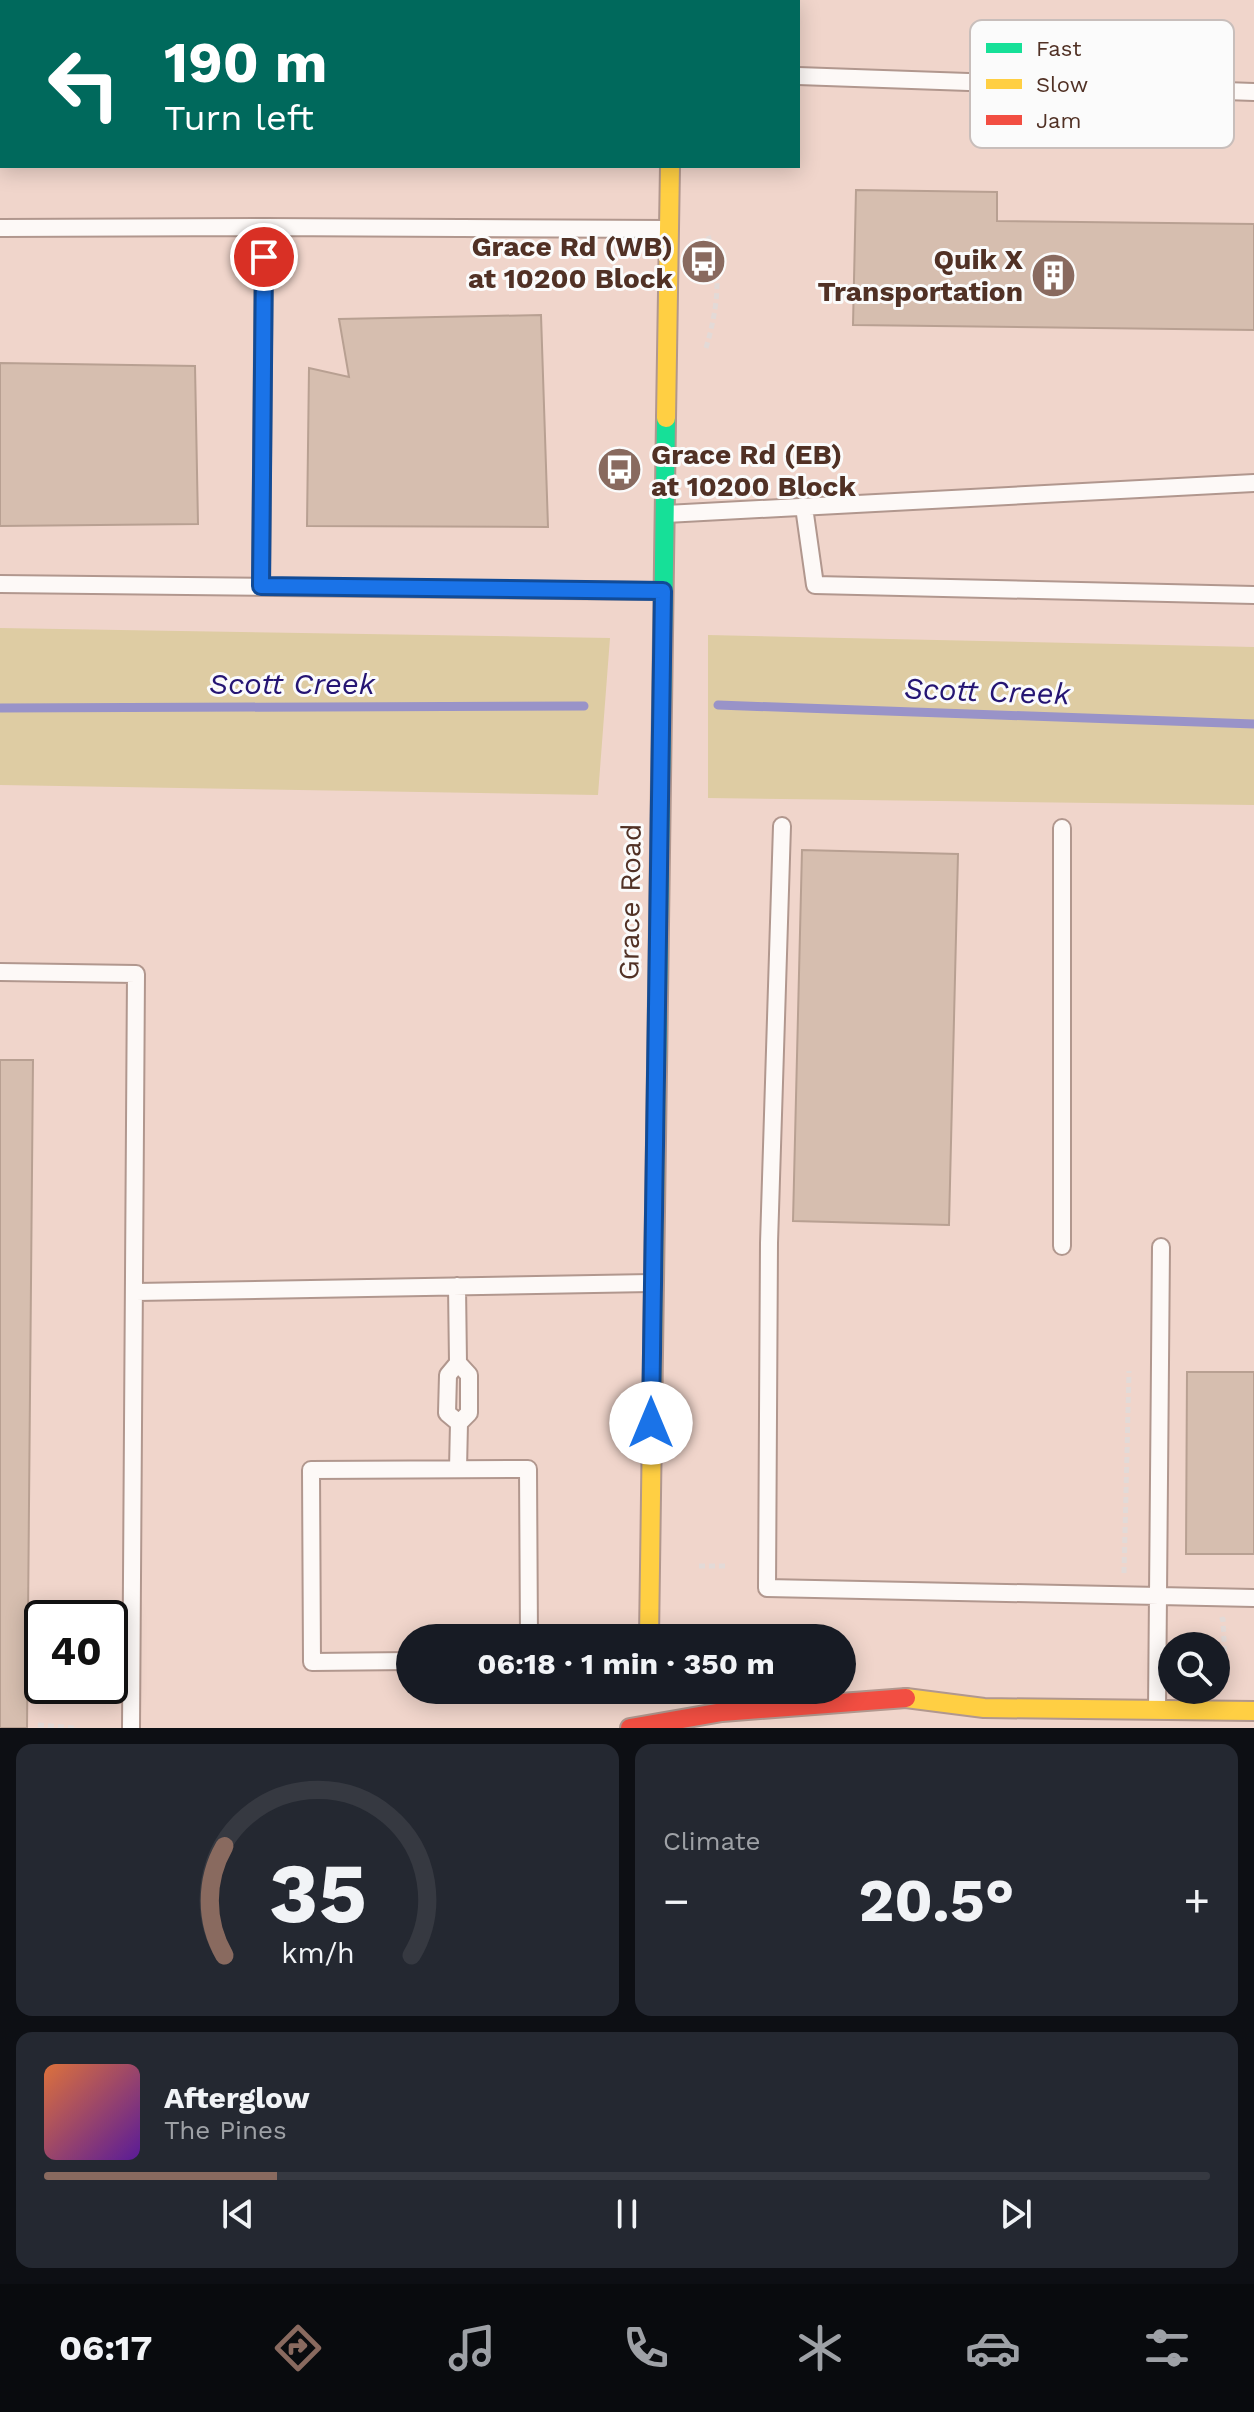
<!DOCTYPE html>
<meta charset="utf-8">
<style>
body{margin:0;font-family:"Work Sans",sans-serif;background:#242831;color:#f1f3f6;height:100vh;display:flex;flex-direction:column;font-size:30px;white-space:nowrap}
*{box-sizing:border-box;margin:0}
p{font-size:26px;color:#9ea1a6}
.icon{flex:none;width:44px;height:44px;fill:none;stroke:currentColor;stroke-width:2;stroke-linecap:round;stroke-linejoin:round}
.map{position:relative;height:1728px;overflow:hidden}
.drawer{display:flex;flex-direction:column;gap:16px;padding:16px;background:#0d0f14;flex:1}
.drawer>*{flex:none}
.hud{position:absolute;left:0px;top:0px;width:800px;height:168px;box-shadow:0 4px 20px #0003;background:#00695c;color:#fff;overflow:hidden}
.tools{position:absolute;left:1158px;top:1632px;display:grid;gap:16px}
.tools a{display:grid;place-items:center;width:72px;height:72px;border-radius:50%;background:#171b24;box-shadow:0 4px 20px #0003;font-size:40px}
.speed{position:absolute;left:24px;top:1600px;display:flex;gap:16px;font-size:40px;font-weight:700;text-align:center}
.speed>*{display:grid;place-content:center;width:104px;height:104px;border-radius:50%;background:#171b24;box-shadow:0 4px 20px #0003;line-height:1}
.speed .limit{border:4px solid #111;border-radius:12px;background:#fff;color:#111}
.pin{position:absolute;display:grid;place-items:center;width:68px;height:68px;color:#fff;margin:-34px;border:4px solid #fff;border-radius:50%;box-shadow:0 2px 8px #0007}
.me{position:absolute;width:88px;margin:-44px;rotate:0deg;stroke-linejoin:round;filter:drop-shadow(0 0 6px #0008)}
.turn{display:flex;align-items:center;gap:28px;height:168px;padding:0 32px;font-size:36px}
.turn .icon{width:104px;height:104px;stroke-width:2.5}
.turn b{display:block;font-size:56px;line-height:68px}
.big{font-size:60px;font-weight:700;line-height:1.1}
.drawer .tile{flex:1;display:flex;flex-direction:column;justify-content:center;gap:12px;min-width:0;padding:0 28px;border-radius:16px;background:#242831}
.drawer .dial{align-items:center;gap:0}
.dial svg{height:208px;overflow:visible;fill:none;stroke:#363941;stroke-width:7;stroke-linecap:round;text-anchor:middle}
.dial text{fill:#f1f3f6;stroke:none}
.song{display:flex;align-items:center;gap:24px}
.cover{width:96px;height:96px;border-radius:12px;background:linear-gradient(135deg,hsl(20 70% 55%),hsl(270 70% 35%))}
.played{height:8px;border-radius:4px;background:linear-gradient(90deg,#896a5f 20%,#363941 20%)}
.keys{display:flex;justify-content:space-around;direction:ltr}
.heat{display:flex;justify-content:space-between;align-items:center;font-size:44px;direction:ltr}
.drawer .tiles{flex:1;display:grid;gap:16px;grid-template-columns:1fr 1fr}
.tile:last-child{grid-column:span 2}
.trip{position:absolute;left:396px;top:1624px;width:460px;height:80px;border-radius:40px;background:#171b24;box-shadow:0 4px 20px #0003;font-weight:700;line-height:80px;text-align:center}
.tabs{display:flex;height:128px;justify-content:space-around;align-items:center;background:#090b0e;color:#9ea1a6}
.tabs .icon{width:56px;height:56px}
.tabs .selected{color:#896a5f}
.tabs b{font-size:36px;color:#f1f3f6}
.map>svg:first-child{display:block}
.green{fill:#decca3}
.lines{fill:none;stroke-linecap:round;stroke-linejoin:round}
.stream{stroke:#9993c8;stroke-width:9}
.building{fill:#d6beaf;stroke:#b8a092;stroke-width:2}
.lane-casing{stroke:#b1978e;stroke-width:20}
.fast-casing{stroke:#b1978e;stroke-width:22}
.slow-casing{stroke:#b1978e;stroke-width:22}
.jam-casing{stroke:#b1978e;stroke-width:22}
.path{stroke:#e3dad7;stroke-width:5;stroke-dasharray:6 4;stroke-linecap:butt}
.lane{stroke:#fdf9f7;stroke-width:16}
.fast{stroke:#16e098;stroke-width:18}
.slow{stroke:#ffcf43;stroke-width:18}
.jam{stroke:#f24e42;stroke-width:18}
.route-casing{stroke:#114b97;stroke-width:20}
.route{stroke:#1a73e8;stroke-width:14}
.labels{text-anchor:middle;dominant-baseline:central;stroke-width:6;stroke-linejoin:round;paint-order:stroke}
.poi-label{font-size:28px;font-weight:bold;fill:#513125;stroke:#fbfbfb;text-anchor:end}
.street-label{font-size:28px;fill:#513125;stroke:#fbfbfb}
.water-label{font-size:30px;font-style:italic;fill:#251573;stroke:#fbfbfb}
.key{fill:#fbfbfb;stroke:#c8bebb;stroke-width:2}
.key-label{font-size:22px;fill:#513125}
</style>
<div class="map">
<svg width="1254" height="1728" viewBox="0 0 1254 1728">
<rect width="100%" height="100%" fill="#f0d5cb"/>
<path class="green" d="M0,628l610,10 -12,157 -598,-10z
M708,635l546,12v158l-546,-7z"/>
<g class="lines">
<path class="stream" d="M718,705l536,19
M0,708l584,-2"/>
</g>
<path class="building" d="M856,190l141,2v29l257,3v106l-401,-5z
M541,315l7,212 -241,-1 2,-158 40,9 -10,-58z
M0,363l195,3 3,158 -198,2z
M802,850l156,4 -9,371 -156,-4z
M0,1060h33l-6,668h-27z
M1187,1372h67v182h-68z"/>
<g class="lines">
<defs>
<path id="lane" d="M798,76l456,16
M0,228l264,-1
M804,507l11,78 439,10
M666,514l588,-31
M0,584l661,7
M261,586l3,-359 404,2
M782,826l-13,417 -2,345 487,10
M0,972l136,2 -5,754
M1062,1246v-418
M457,1286l1,77 -10,12 -1,38 12,10 10,-10v-38l-11,-12
M136,1292l515,-9
M458,1469l1,-46
M410,1661l-98,1 -1,-192 217,-1 1,169
M1157,1710l4,-463"/>
<path id="fast" d="M673,0v2
M657,1069l9,-651"/>
<path id="slow" d="M666,418l4,-252
M649,1638l8,-569
M906,1698l78,10 270,3"/>
<path id="jam" d="M630,1728l92,-16 184,-14"/>
</defs>
<use href="#lane" class="lane-casing"/>
<use href="#fast" class="fast-casing"/>
<use href="#slow" class="slow-casing"/>
<use href="#jam" class="jam-casing"/>
<path class="path" d="M706,348c11,-37 17,-76 2,-112
M699,1566h30
M1124,1573l5,-202
M1220,1620l3,-1 2,44
M38,1725l37,3"/>
<use href="#lane" class="lane"/>
<use href="#fast" class="fast"/>
<use href="#slow" class="slow"/>
<use href="#jam" class="jam"/>
</g>
<g class="lines">
<defs>
<path id="route" d="M264,257l-3,329 402,5 -12,832"/>
</defs>
<use href="#route" class="route-casing"/>
<use href="#route" class="route"/>
</g>
<defs>
<symbol id="bus-disc" viewBox="-11 -11 22 22"><circle r="9.5" fill="#896a5f" stroke="#fbfbfb"/><path d="M-5-6H5V4H4V6H2V4H-2V6H-4V4H-5ZM-3.5-4V0h7V-4ZM-3.5 1.2v1.5H-2V1.2ZM2 1.2v1.5H3.5V1.2Z" fill="#fff"/></symbol>
<symbol id="building-disc" viewBox="-11 -11 22 22"><circle r="9.5" fill="#896a5f" stroke="#fbfbfb"/><path d="M-4-6H4V6H1V3H-1V6H-4ZM-2.5-4.3h1.7v1.8h-1.7ZM.8-4.3h1.7v1.8H.8ZM-2.5-1h1.7V.8h-1.7ZM.8-1h1.7V.8H.8Z" fill="#fff"/></symbol>
</defs>
<g fill-rule="evenodd">
<use href="#bus-disc" x="678" y="236" width="51" height="51"/>
<use href="#building-disc" x="1028" y="250" width="51" height="51"/>
<use href="#bus-disc" x="594" y="444" width="51" height="51"/>
</g>
<g class="labels">
<g class="poi-label">
<text x="673" y="246">Grace Rd (WB)<tspan x="673" dy="32">at 10200 Block</tspan></text>
<text x="1023" y="259">Quik X<tspan x="1023" dy="32">Transportation</tspan></text>
<text x="651" y="454" text-anchor="start">Grace Rd (EB)<tspan x="651" dy="32">at 10200 Block</tspan></text>
</g>
<g class="street-label">
<text transform="translate(630 902) rotate(-89)">Grace Road</text>
</g>
<g class="water-label">
<text x="292" y="683">Scott Creek</text>
<text transform="translate(987 691) rotate(2)">Scott Creek</text>
</g>
</g>
<rect x="970" y="20" width="264" height="128" rx="12" class="key"/>
<rect x="986" y="43" width="36" height="10" fill="#16e098"/>
<rect x="986" y="79" width="36" height="10" fill="#ffcf43"/>
<rect x="986" y="115" width="36" height="10" fill="#f24e42"/>
<g class="key-label">
<text x="1036" y="56">Fast</text>
<text x="1036" y="92">Slow</text>
<text x="1036" y="128">Jam</text>
</g>
</svg>
<div class="tools">
<a><svg class="icon" aria-label="search" viewBox="0 0 24 24"><circle cx="10" cy="10" r="6"/><path d="M15 15l6 6"/></svg></a>
</div>
<div class="speed"><div class="limit">40</div></div>
<div class="pin" style="left:264px;top:257px;background:#d93025"><svg class="icon" aria-label="arrive" viewBox="0 0 24 24"><path d="M6 21V4h12l-3 4 3 4H6"/></svg></div>
<svg class="me" style="left:651px;top:1423px" viewBox="-20 -20 40 40"><circle r="19" fill="#fff"/><path d="M0-13L10 11 0 6-10 11z" fill="#1a73e8"/></svg>
<div class="trip">06:18 · 1 min · 350 m</div>
<div class="hud">
<div class="turn"><svg class="icon" aria-label="left" viewBox="0 0 24 24"><path d="M17 20v-9H6M10 6l-5 5 5 5"/></svg><div><b>190 m</b>Turn left</div></div>
</div>
</div>
<section class="drawer">
<div class="tiles">
<div class="tile dial"><svg viewBox="0 0 100 80">
<path d="M14 69A42 42 0 1 1 86 69"/>
<path d="M14 69A42 42 0 0 1 14 27" stroke="#896a5f"/>
<text x="50" y="56" font-size="32" font-weight="700">35</text>
<text x="50" y="72" font-size="11">km/h</text>
</svg></div>
<div class="tile"><p>Climate</p>
<div class="heat"><a>−</a><b class="big">20.5°</b><a>+</a></div>
</div>
<div class="tile">
<div class="song"><i class="cover"></i><div><b>Afterglow</b><p>The Pines</p></div></div>
<div class="played"></div>
<div class="keys"><svg class="icon" aria-label="previous" viewBox="0 0 24 24"><path d="M18 5L8 12l10 7zM5 5v14"/></svg><svg class="icon" aria-label="pause" viewBox="0 0 24 24"><path d="M8 5v14M16 5v14"/></svg><svg class="icon" aria-label="next" viewBox="0 0 24 24"><path d="M6 5l10 7-10 7zM19 5v14"/></svg></div>
</div>
</div>
</section>
<nav class="tabs">
<b>06:17</b>
<svg class="icon selected" aria-label="directions" viewBox="0 0 24 24"><path d="M12 3l9 9-9 9-9-9zM9 14v-3h6M13 9l2 2-2 2"/></svg>
<svg class="icon" aria-label="music" viewBox="0 0 24 24"><path d="M9 18V5l10-2v13"/><circle cx="6" cy="18" r="3"/><circle cx="16" cy="16" r="3"/></svg>
<svg class="icon" aria-label="phone" viewBox="0 0 24 24"><path d="M5 4h4l2 5-3 2q2 4 5 5l2-3 5 2v4C11 20 4 13 5 4z"/></svg>
<svg class="icon" aria-label="climate" viewBox="0 0 24 24"><path d="M12 3v18M4 7l16 10M4 17L20 7"/></svg>
<svg class="icon" aria-label="car" viewBox="0 0 24 24"><path d="M5 17H2v-5l4-1 3-4h7l3 4 3 1v5h-3M9 17h6M6 11h13"/><circle cx="7" cy="17" r="2"/><circle cx="17" cy="17" r="2"/></svg>
<svg class="icon" aria-label="filters" viewBox="0 0 24 24"><path d="M4 7h16M4 17h16"/><circle cx="9" cy="7" r="2"/><circle cx="15" cy="17" r="2"/></svg>
</nav>
